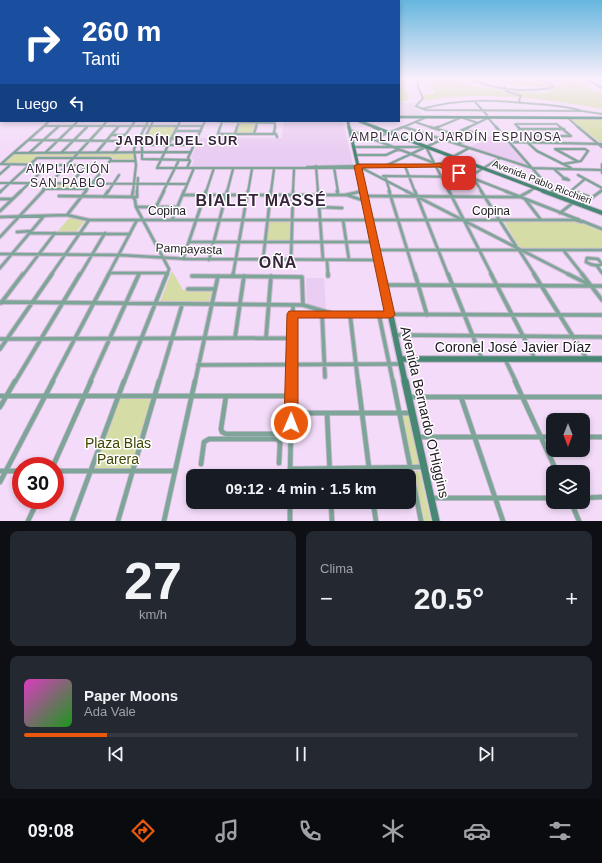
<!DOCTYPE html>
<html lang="es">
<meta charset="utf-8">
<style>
body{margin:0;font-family:Helvetica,sans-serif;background:#242831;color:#f1f3f6;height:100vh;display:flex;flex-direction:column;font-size:15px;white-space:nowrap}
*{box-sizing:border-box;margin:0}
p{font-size:13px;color:#9ea1a6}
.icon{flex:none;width:22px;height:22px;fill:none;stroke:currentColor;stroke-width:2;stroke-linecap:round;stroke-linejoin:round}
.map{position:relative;height:521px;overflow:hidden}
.sheet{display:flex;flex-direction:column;gap:10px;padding:10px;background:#0d0f14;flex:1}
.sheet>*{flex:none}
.banner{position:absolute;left:0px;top:0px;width:400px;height:122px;box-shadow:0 2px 6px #0003;background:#1a4fa0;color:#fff;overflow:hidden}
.needle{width:26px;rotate:180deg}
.buttons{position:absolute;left:546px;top:413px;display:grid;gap:8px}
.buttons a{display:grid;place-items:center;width:44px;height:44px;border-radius:8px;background:#171b24;box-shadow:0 2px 6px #0003;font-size:20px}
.speed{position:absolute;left:12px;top:457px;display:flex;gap:8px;font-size:20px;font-weight:700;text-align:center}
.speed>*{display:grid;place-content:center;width:52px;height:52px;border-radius:50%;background:#171b24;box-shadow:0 2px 6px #0003;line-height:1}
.speed .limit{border:6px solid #d22;background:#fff;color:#111}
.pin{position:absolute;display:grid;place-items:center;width:34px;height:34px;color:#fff;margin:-17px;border-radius:8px;box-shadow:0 2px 6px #0006}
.me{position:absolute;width:44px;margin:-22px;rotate:1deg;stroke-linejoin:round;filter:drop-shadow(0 0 3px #0008)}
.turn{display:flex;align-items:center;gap:14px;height:84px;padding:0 16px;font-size:18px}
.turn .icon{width:52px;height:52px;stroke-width:2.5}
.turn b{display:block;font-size:28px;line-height:34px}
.then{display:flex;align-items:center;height:38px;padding:0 16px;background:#0003;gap:8px;font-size:15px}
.big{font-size:30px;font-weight:600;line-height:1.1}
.sheet .card{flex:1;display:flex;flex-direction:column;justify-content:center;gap:6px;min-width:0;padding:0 14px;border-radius:8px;background:#242831}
.sheet .dial{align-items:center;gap:0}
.dial b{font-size:52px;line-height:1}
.song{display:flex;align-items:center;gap:12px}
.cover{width:48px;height:48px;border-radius:6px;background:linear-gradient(135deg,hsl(310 70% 55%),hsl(120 70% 35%))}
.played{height:4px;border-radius:2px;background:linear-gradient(90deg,#ea580c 15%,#363941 15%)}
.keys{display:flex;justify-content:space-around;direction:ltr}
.heat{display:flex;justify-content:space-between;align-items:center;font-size:22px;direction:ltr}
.sheet .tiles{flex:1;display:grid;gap:10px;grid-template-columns:1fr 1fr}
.card:last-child{grid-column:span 2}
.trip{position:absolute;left:186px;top:469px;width:230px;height:40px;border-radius:8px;background:#171b24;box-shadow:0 2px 6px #0003;font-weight:600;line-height:40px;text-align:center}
.tabs{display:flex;height:64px;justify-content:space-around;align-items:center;background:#090b0e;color:#9ea1a6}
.tabs .icon{width:28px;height:28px}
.tabs .active{color:#ea580c}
.tabs b{font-size:18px;color:#f1f3f6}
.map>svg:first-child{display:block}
.built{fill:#eacdf2}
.industrial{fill:#e4d4e7}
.green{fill:#d5dca6}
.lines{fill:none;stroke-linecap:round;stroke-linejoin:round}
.street-far4-casing{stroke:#cdb8d2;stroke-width:2.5}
.street-far3-casing{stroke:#cdb8d2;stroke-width:3.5}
.street-far2-casing{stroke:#cdb8d2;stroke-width:4.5}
.street-far1-casing{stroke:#cdb8d2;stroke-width:5.5}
.street-casing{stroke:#cdb8d2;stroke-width:6}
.secondary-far4-casing{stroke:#cdb8d2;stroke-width:3.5}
.secondary-far3-casing{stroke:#cdb8d2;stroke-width:4.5}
.secondary-far2-casing{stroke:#cdb8d2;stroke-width:6}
.secondary-far1-casing{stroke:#cdb8d2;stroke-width:8}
.secondary-casing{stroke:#cdb8d2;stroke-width:9}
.highway-casing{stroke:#cdb8d2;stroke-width:2.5}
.street-far4{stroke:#7ea698;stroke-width:1.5}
.street-far3{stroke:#7ea698;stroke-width:2}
.street-far2{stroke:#7ea698;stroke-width:2.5}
.street-far1{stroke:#7ea698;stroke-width:3.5}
.street{stroke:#7ea698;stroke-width:4.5}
.secondary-far4{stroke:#478774;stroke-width:2.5}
.secondary-far3{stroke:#478774;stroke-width:3}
.secondary-far2{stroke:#478774;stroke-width:4}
.secondary-far1{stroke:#478774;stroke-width:5.5}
.secondary{stroke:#478774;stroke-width:7}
.highway{fill:#1e5747;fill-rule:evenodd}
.route{fill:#ea580c;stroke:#983908}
.labels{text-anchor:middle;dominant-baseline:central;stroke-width:3;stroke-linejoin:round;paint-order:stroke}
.far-street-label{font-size:10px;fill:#201822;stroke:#fff}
.far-quarter-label{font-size:12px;letter-spacing:1px;fill:#37253c;stroke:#fff}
.street-label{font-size:12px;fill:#201822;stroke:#fff}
.far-district-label{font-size:13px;font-weight:bold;letter-spacing:1px;fill:#37253c;stroke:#fff}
.near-street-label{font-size:14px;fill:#201822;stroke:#fff}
.near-park-label{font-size:14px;fill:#414501;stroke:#fff}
.district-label{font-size:16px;font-weight:bold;letter-spacing:1px;fill:#37253c;stroke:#fff}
</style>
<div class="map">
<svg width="602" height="521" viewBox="0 0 602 521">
<rect width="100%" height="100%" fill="#f3dbf9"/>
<path class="built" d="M284,121h54l5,2 11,45 -163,-1 3,-7 -3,-2 9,-20h82z
M499,132l30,34 -59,-19z
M306,278h18l2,32 -19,-6z"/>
<path class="industrial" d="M399,103h15l8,12 -23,1z
M210,469h24l-1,7h-24z
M205,502h25v6h-26z"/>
<path class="green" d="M399,78h7v11l3,6 -1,5 -9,3z
M429,78h30l9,8 45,5 28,2 12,-1 -7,-3 2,-1c-19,-4 -48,-1 -65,-10h36l16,5 32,4 -9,-6 -11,-3h23l23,12 9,3v16c-52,-10 -126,-19 -178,-8l-2,-1 2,-2v-3l11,-2 -4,-6v-5z
M570,119h32v23h-2z
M239,122h18l-3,12h-19z
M151,126h26l-5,12h-27z
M14,154h61l-4,3 -36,1 -7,6 -26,1z
M78,154h57l-1,6h-22l1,-3 -38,1z
M50,184h40l-4,5h-41z
M69,218l16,3 -9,11h-19z
M269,221h21l-1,20h-22z
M504,221l77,1 21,8v19h-82z
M172,271l11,19h29l-3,13 -49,-1z
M119,397h34l-22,74 -41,1z
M401,414h9l11,52h-9z
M412,471h8l11,50h-9z"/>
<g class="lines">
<defs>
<path id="street-far4" d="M417,78l1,9 5,11 -7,8 10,4 156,1 20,3
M471,78c18,12 61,15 82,9l-3,-4 -18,-5
M584,78l18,10
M505,87l1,4 15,5 -2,4 1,3
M475,102l12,13
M422,109c38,-11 75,-9 114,-5 16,1 31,2 46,7
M567,117l12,11
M463,118l15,5
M207,121l68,2v5
M415,122l18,6
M515,124l4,4
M515,124h42l4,4
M44,126h159
M404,127l2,1
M42,128l7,-7
M57,128l2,-2
M71,128l7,-7
M86,128l2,-2
M101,128l6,-7
M130,128l5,-7
M145,128l3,-7
M150,128l3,-7
M177,128l3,-7
M202,128l3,-7
M220,128l2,-6
M237,128l2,-6
M256,128l1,-6
M401,128l26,-11
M436,128l24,-10
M467,128l21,-10 9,10"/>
<path id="street-far3" d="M150,127l-8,18v14l47,1
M177,127l-20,41h203
M220,127l-2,7h58l1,3
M404,127l128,41 69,2
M430,127l24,7
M496,127l57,65
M518,127l9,9h44
M560,127l11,9
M578,127l24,20
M435,128l3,-1
M519,129h45
M350,130l158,62
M462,130l20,4
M175,131h26
M235,134l2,-7
M254,134l2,-7
M272,134l2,-1 1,-6
M111,135h14l6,-8
M144,138l53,1
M373,139l30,-12
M29,140l94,1 -9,12
M510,142l92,2
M527,142l10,9 34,17
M458,144l13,-6 8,1
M142,145h52
M353,147h71
M426,147l23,45
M14,153l176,-1
M29,153l29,-26
M45,153l27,-26
M61,153l26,-26
M96,153l22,-26
M355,155h31l13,-6
M1,164l105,2
M1,164l42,-37
M563,164l18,-3 7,-10 -3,-2h-30l22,12
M602,164v9
M316,166l2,26
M358,166l50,26
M360,166h76l33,-18
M385,166l84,-39
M405,166l10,26
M307,167l48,-1
M334,167l4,25
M187,168l3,-7 -2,-3 14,-31
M554,169l10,9
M0,174l9,-8
M578,175l24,13
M383,176l86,1 31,-19
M385,176l5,16
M566,178l3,2 -6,-1z
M474,179l8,13
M0,183l187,1
M71,183l15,-17
M43,189h44
M0,192l37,-34h72l2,1 -1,2h25
M20,192l27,-26
M42,192l60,-65
M85,192l25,-31
M108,192l11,-17
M133,192l3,-27 -2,-16 11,-22
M137,192l1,-14
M163,192l16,-32
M184,192l10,-24
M206,192l8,-24
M227,192l6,-23
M248,192l4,-23
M271,192l3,-23
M293,192l1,-23
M359,192l4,-1
M528,192l7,-4
M577,192l-5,-2 13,-11
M600,192l2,-2"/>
<path id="street-far2" d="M133,191l-1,5 3,4 1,7 33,62 -2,6
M318,191l5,69
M337,191l1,4
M389,191l26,84
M406,191l164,84
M415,191l33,84
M449,191l43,84
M481,191l35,55
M505,191l72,28
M552,191l5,5
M574,191l18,7
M0,192l1,-1
M183,195h162l18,-4
M347,195l18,6
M59,196l78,1
M364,196l155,1 11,-6
M104,197l4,-6
M137,197v-6
M0,199h12
M525,199l16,21
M582,205l19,-14
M136,207h41
M156,207l8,-16
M319,207l23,1
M0,211l21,-20
M560,213l14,-11
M67,215l19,-24
M0,217l67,-2 22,5h486
M578,219l4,3 -7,-2z
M172,220l12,-29
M343,220l6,40
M582,221l20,8
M17,232l14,-1
M30,233l100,1
M0,237l43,-46
M189,242h185
M376,250h226
M519,250l16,25
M564,251l19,24
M0,254l119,1 69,4 190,1
M587,258l11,1 4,5c-6,3 -11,1 -16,-2z
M183,259l23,-68
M209,260l18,-69
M263,260l8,-69
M291,260l2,-69
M327,260l1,15
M597,266l5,7
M0,268l44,-52
M110,273h57
M23,275l32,-42
M51,275l38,-55
M80,275l25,-42
M108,275l29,-55
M138,275l1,-2
M233,275l15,-84"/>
<path id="street-far1" d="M328,274v2
M415,274l12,41
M448,274l34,85
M491,274l44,85
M534,274l53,85
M568,274l24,12
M582,274l20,26
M192,276l110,1 1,28
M233,276v-2
M384,285l218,1
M188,289h27
M0,302l303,3 31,9
M1,303l22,-29
M322,313l3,64
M293,314l309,1
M350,314l8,68
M379,315l14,67
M394,335l208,2
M235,338l9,-62
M266,338l5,-62
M0,339l292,-1
M0,349l52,-75
M505,359l11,23
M198,365l203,-1
M15,382l65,-108
M52,382l57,-108
M90,382l49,-108
M124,382l43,-108
M159,382l23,-77
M195,382l23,-106
M292,382l1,-77"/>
<path id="street" d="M358,381l12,95
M393,381l28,140
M515,381l42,91
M0,396h291
M226,396l-5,33 1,3 4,2h65
M410,397h192
M461,397l42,124
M0,407l15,-26
M291,413h120
M327,413l3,63
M419,437h134
M583,437h19
M201,464l3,-22 5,-3h69l2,4 -1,20
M53,466l38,-85
M290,469l134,-2
M0,471h21
M55,471h120
M290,476l2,-95
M0,482l53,-101
M431,498h122
M583,498l19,-1
M290,502v19
M331,502l1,19
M373,502l3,19
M571,502l8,19
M28,521l10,-21
M72,521l52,-140
M118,521l41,-140
M164,521l31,-140"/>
<path id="secondary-far4" d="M399,117l203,1
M348,121l1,7
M359,121l18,7"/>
<path id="secondary-far3" d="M349,127l15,65
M374,127l172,65"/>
<path id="secondary-far2" d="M363,191l19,84
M543,191l59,22"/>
<path id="secondary-far1" d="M382,274l23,108
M400,359h202"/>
<path id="secondary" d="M405,381l31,140"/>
<path id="highway" d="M0,84h1v2h-1z"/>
</defs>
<use href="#street-far4" class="street-far4-casing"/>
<use href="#street-far3" class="street-far3-casing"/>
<use href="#street-far2" class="street-far2-casing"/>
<use href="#street-far1" class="street-far1-casing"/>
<use href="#street" class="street-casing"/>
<use href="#secondary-far4" class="secondary-far4-casing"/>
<use href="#secondary-far3" class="secondary-far3-casing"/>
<use href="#secondary-far2" class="secondary-far2-casing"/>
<use href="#secondary-far1" class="secondary-far1-casing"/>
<use href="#secondary" class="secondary-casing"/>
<use href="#highway" class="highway-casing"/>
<use href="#street-far4" class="street-far4"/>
<use href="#street-far3" class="street-far3"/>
<use href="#street-far2" class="street-far2"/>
<use href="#street-far1" class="street-far1"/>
<use href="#street" class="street"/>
<use href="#secondary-far4" class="secondary-far4"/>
<use href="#secondary-far3" class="secondary-far3"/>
<use href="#secondary-far2" class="secondary-far2"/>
<use href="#secondary-far1" class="secondary-far1"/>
<use href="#secondary" class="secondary"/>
<use href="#highway" class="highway"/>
</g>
<linearGradient id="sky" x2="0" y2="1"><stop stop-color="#65b6de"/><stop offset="0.52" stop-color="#faeffc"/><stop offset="1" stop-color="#faeffc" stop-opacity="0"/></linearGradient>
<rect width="602" height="151" fill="url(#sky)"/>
<path class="route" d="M439,163l24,10 -4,2 -20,-8 -77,1 33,147 -2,2 -3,1h-92v105l-2,4 -5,2 -5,-2 -2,-4 3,-109 2,-3h95l-30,-145 4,-2h77z"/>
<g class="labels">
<g class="far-street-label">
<text transform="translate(542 182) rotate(21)">Avenida Pablo Ricchieri</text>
</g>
<g class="far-quarter-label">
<text x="456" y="137">AMPLIACIÓN JARDÍN ESPINOSA</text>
<text x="68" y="169">AMPLIACIÓN<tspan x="68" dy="14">SAN PABLO</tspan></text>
</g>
<g class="street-label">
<text x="167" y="211">Copina</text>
<text x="491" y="211">Copina</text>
<text transform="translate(189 249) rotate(2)">Pampayasta</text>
</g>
<g class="far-district-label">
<text x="177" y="140">JARDÍN DEL SUR</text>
</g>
<g class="near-street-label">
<text x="513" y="347">Coronel José Javier Díaz</text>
<text transform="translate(425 412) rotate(77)">Avenida Bernardo O'Higgins</text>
</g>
<g class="near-park-label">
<text x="118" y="443">Plaza Blas<tspan x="118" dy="16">Parera</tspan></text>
</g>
<g class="district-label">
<text x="261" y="200">BIALET MASSÉ</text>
<text x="278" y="262">OÑA</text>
</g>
</g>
</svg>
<div class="buttons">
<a><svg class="needle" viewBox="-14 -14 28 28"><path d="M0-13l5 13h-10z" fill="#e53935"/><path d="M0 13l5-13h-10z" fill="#9ea1a6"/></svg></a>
<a><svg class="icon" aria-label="layers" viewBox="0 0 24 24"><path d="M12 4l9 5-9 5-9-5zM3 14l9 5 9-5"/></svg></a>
</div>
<div class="speed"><div class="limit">30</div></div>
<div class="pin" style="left:459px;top:173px;background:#d93025"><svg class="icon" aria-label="arrive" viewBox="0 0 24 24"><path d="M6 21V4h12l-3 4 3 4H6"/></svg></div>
<svg class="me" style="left:291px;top:423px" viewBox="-20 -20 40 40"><circle r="17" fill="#ea580c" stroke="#fff" stroke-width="3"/><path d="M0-11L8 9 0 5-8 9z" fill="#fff"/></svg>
<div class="trip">09:12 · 4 min · 1.5 km</div>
<div class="banner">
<div class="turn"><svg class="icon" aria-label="right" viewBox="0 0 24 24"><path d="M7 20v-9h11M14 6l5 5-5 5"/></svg><div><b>260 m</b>Tanti</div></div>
<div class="then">Luego<svg class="icon" aria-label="left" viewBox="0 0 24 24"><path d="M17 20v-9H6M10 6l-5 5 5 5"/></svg></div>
</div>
</div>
<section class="sheet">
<div class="tiles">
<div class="card dial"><b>27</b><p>km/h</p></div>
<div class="card"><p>Clima</p>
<div class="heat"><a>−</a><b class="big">20.5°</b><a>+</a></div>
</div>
<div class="card">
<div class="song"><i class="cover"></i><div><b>Paper Moons</b><p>Ada Vale</p></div></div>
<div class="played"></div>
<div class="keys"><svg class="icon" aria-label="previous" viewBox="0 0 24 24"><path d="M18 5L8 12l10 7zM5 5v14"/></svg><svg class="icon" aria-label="pause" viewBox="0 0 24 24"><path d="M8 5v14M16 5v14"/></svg><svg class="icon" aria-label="next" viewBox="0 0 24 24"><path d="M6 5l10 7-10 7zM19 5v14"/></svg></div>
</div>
</div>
</section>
<nav class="tabs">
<b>09:08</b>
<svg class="icon active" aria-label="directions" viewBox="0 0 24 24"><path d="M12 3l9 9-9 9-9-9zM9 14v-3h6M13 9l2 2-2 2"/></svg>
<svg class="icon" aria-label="music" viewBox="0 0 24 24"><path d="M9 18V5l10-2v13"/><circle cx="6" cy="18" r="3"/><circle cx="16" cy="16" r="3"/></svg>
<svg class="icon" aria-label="phone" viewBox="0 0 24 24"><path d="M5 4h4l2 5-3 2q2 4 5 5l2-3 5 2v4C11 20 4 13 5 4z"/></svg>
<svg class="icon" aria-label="climate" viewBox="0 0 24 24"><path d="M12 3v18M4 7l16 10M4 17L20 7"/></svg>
<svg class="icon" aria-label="car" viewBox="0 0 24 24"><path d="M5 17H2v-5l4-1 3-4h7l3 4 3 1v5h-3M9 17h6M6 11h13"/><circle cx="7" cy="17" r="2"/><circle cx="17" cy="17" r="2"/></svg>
<svg class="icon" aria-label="filters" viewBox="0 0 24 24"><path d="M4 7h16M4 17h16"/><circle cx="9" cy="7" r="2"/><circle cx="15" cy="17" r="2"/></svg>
</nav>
